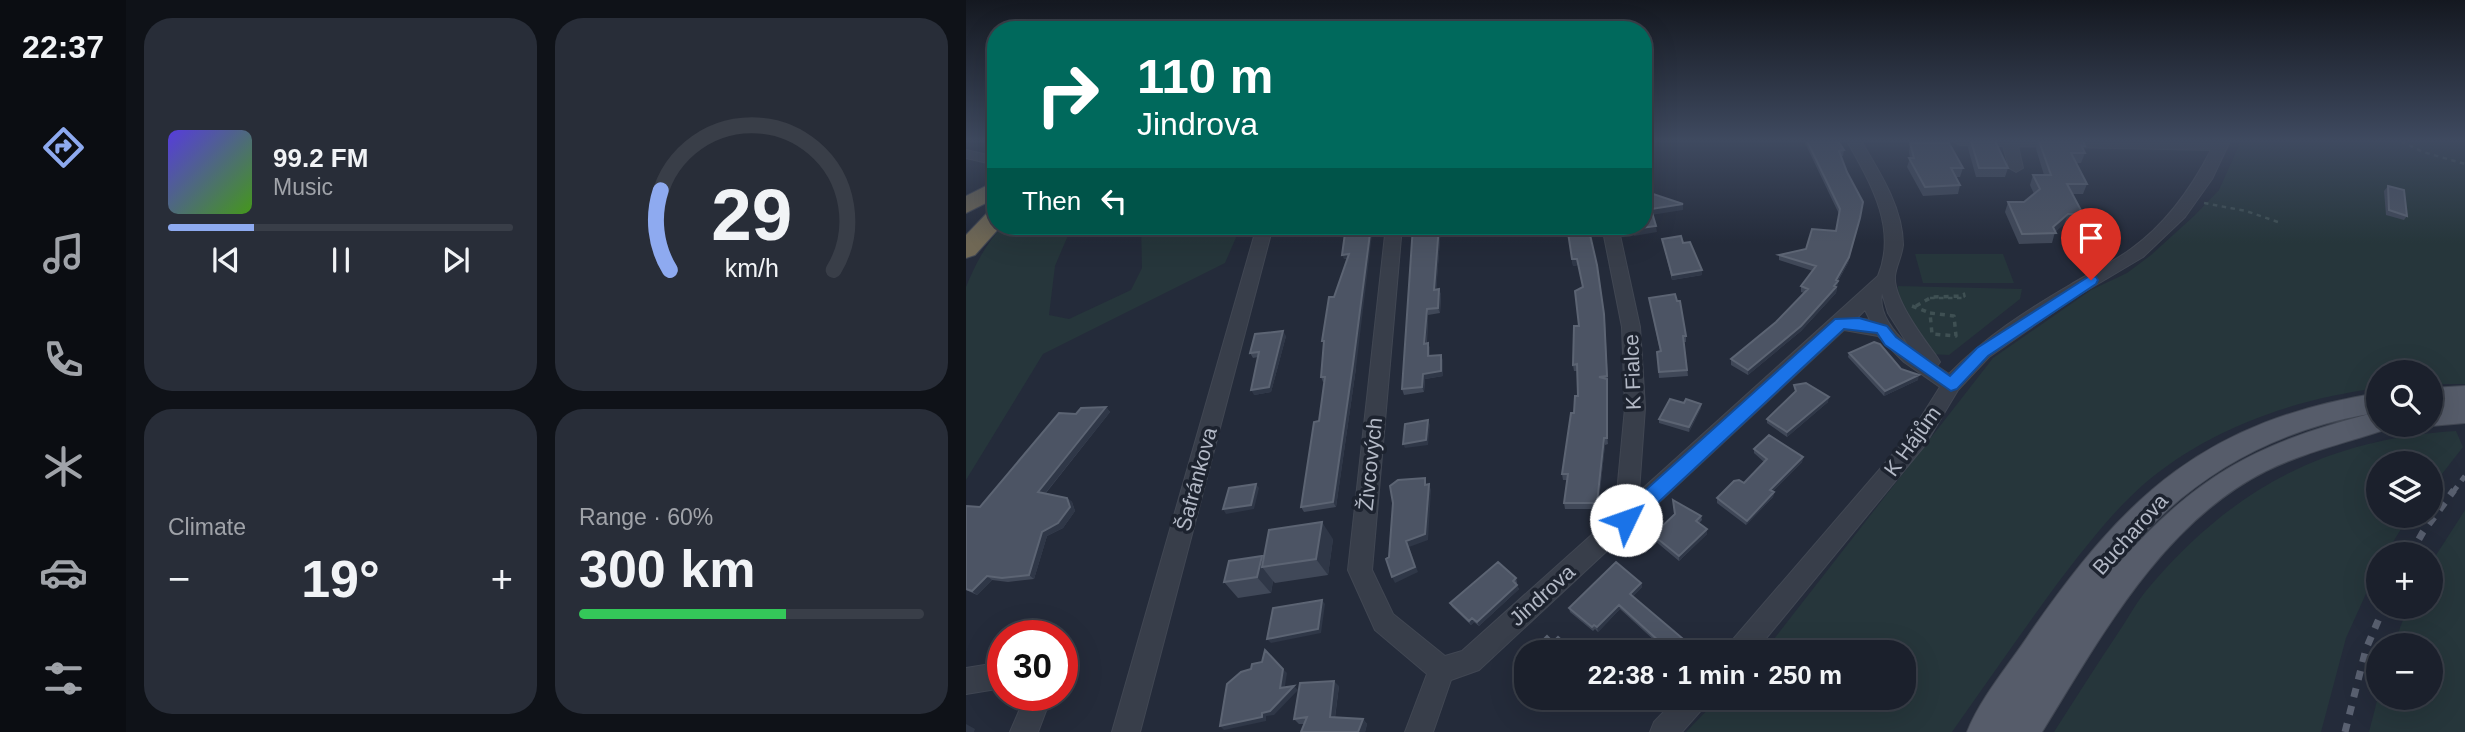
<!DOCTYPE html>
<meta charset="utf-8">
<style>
body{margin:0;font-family:Arial,sans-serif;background:#282d38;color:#f1f3f6;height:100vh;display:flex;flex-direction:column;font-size:26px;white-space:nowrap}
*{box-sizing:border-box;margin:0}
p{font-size:23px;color:#a0a3a9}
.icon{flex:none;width:38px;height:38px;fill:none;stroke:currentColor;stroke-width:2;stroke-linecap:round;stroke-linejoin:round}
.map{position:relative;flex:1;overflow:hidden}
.panel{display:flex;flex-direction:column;gap:18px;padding:18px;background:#0f1218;width:840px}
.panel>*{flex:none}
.top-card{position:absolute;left:21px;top:21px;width:665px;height:214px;border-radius:28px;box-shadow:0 7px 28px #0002,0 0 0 2px #393e48;background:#00695c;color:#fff;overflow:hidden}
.buttons{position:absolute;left:1400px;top:360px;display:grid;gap:14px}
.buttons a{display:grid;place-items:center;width:77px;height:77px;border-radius:50%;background:#1b202c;box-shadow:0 7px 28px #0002,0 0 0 2px #393e48;font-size:35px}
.speed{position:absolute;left:21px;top:620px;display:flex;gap:14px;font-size:35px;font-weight:700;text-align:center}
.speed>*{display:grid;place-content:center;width:91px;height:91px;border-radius:50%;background:#1b202c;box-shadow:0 7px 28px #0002,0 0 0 2px #393e48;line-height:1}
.speed .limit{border:10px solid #d22;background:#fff;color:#111}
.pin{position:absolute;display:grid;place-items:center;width:60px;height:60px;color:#fff;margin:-72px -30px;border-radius:50% 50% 50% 0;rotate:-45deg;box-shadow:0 0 7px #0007}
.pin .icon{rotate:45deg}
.me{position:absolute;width:77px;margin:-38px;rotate:48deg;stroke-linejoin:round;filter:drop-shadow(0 0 5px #0008)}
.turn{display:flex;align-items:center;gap:24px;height:147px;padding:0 35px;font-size:32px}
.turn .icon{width:91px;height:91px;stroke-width:2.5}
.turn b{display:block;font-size:49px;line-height:60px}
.then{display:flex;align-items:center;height:66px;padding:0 35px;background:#0003;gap:14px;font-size:26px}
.big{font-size:52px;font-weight:700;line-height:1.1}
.panel .widget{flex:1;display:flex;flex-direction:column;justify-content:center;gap:10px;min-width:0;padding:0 24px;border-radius:28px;background:#282d38}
.panel .dial{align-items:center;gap:0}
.dial svg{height:182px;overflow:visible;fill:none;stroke:#393e48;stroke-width:7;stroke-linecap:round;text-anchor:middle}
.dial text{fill:#f1f3f6;stroke:none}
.song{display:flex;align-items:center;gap:21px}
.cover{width:84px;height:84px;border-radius:10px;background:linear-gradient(135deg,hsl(250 70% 55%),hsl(100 70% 35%))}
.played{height:7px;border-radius:4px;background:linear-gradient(90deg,#8eaaf0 25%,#393e48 25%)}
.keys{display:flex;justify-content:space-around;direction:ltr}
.heat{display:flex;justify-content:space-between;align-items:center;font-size:38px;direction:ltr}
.charge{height:10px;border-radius:5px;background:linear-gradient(90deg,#34c759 60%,#393e48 0)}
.panel .tiles{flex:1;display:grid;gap:18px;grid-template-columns:repeat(2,1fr)}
.trip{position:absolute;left:548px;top:640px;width:402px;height:70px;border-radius:28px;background:#1b202c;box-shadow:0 7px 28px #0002,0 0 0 2px #393e48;font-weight:700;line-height:70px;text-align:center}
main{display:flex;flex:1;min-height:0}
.dock{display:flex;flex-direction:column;width:126px;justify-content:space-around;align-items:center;background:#0b0d12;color:#a0a3a9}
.dock .icon{width:49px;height:49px}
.dock .active{color:#8eaaf0}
.dock b{font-size:32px;color:#f1f3f6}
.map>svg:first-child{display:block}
.green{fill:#26363b}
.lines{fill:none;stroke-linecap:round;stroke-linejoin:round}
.minor-casing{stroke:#414753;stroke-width:2}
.major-casing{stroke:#414753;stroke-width:2}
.highway-casing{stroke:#404652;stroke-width:2}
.path-far1{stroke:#3f5053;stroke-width:2.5;stroke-dasharray:4.5 4.5;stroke-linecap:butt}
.path{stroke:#3f5053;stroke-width:3.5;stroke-dasharray:5 5;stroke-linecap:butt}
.minor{fill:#383e4a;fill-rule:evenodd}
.major{fill:#565c6a;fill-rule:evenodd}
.highway{fill:#706855;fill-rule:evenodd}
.rail-far1{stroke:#5a6171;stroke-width:5;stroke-dasharray:7 7;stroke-linecap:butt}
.rail{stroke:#5a6171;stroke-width:7;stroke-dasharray:9 9;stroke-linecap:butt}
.wall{fill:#404858}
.shaded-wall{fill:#2f3747}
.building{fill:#4c5464;stroke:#5c6473;stroke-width:2}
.route{fill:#1a73e8;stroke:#114b97;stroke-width:2}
.labels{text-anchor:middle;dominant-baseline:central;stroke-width:7;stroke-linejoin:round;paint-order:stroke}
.street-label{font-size:21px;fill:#b3b9c6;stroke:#1d232f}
</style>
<main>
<nav class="dock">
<b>22:37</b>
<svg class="icon active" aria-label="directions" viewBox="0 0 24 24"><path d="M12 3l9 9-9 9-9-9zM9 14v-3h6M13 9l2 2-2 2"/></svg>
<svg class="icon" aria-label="music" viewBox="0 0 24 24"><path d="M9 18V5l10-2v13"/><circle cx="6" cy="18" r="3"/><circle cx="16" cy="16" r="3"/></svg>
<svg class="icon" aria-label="phone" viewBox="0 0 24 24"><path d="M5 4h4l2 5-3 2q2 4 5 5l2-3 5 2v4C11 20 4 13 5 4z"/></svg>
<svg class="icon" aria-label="climate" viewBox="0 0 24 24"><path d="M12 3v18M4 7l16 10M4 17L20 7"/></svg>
<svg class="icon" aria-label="car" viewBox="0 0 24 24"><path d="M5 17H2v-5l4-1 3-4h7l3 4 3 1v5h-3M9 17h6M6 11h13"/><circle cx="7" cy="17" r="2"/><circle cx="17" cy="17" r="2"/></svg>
<svg class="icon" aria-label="filters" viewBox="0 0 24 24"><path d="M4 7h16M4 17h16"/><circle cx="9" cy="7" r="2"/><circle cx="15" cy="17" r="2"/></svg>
</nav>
<section class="panel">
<div class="tiles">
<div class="widget">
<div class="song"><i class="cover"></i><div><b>99.2 FM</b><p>Music</p></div></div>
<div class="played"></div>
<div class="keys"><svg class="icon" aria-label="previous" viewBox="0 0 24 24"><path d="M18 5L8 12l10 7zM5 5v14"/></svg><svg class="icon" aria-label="pause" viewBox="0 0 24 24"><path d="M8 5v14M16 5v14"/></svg><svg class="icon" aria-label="next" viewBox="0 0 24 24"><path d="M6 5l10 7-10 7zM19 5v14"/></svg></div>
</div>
<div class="widget dial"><svg viewBox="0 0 100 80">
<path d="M14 69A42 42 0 1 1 86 69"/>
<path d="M14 69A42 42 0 0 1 10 34" stroke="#8eaaf0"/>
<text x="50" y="56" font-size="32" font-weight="700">29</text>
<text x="50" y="72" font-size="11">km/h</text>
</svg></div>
<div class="widget"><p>Climate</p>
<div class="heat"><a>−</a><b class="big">19°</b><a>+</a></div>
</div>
<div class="widget"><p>Range · 60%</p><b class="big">300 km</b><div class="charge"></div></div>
</div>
</section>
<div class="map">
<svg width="1499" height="732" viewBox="0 0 1499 732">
<rect width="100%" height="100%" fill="#242b3a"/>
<path class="green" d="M1275,141h224v243h-34v-11h-53v15c-83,11 -169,40 -234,96 -33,29 -60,65 -87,100 -36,49 -70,98 -105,148h-266l33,-34h185v-45h-141l230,-295 98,-68 36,-17 24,-18 44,-40 24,-25z
M37,226h69l-17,40 -6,49 20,4 62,-29 11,-22 -1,-42h100l-16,37 -182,91 -77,126v-193c9,-22 20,-44 37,-61z
M949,254h88l11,29h-91z
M932,286l124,3 -2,10 -71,56 -20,-1 -30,-46z
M1490,431l7,16 -32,41v-24h-53v52h31l-24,39h-7v12l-32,71 -25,94h-267c21,-33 42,-66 64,-99 11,-16 20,-34 33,-48 84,-98 176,-146 305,-154z
M1499,510v222h-96l9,-35 53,1v-52h-38l15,-39h23v-44z"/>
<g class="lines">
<defs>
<path id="minor" d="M881,141h14c18,30 42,67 42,104 -1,11 -7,21 -8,31 -2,23 29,63 42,81l3,5 -3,4 12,8c35,-36 78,-64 121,-89 20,-12 42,-22 61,-36 35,-25 60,-60 80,-99l-193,-4 5,22 -7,4 -7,-4 -6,-22 -43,-1 -7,-4h277l-18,38 -27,38 -42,40 -69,41 -85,59 -31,33 -33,55 -171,208h-29l4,-9 182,-211 29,-46 -36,-25 -26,-26 -34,-6 -365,340 -28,10 -18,52h-28l22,-58 -52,-44 -27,-60 38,-344h16l-30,344 21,44 52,42 17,-5 153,-137 10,-106 -3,-81 -20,-101h16l22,101 5,81 -6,84 239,-216c20,-48 -8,-94 -31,-135zM916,293l6,20 21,33c-15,-13 -31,-33 -27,-53zM899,310l5,10 -13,-2z
M0,150l30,7v8l-30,-7z
M291,226h16l-133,506h-28z
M37,662v26l-37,6v-26z
M60,695h26l-14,37h-28z
M711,698h31l-4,9 -22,25h-32l4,-10z"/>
<path id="major" d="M1499,386v37l-34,3 -2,-1h2v-37z
M1412,393v32h11l-2,4c-41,14 -82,23 -121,42 -104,52 -165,166 -224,261h-75c14,-35 42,-67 63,-99 96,-139 176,-212 348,-240zM1403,414c-117,31 -172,62 -253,152 64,-83 150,-134 253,-152z"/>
<path id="highway" d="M30,181v17l-30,15v-17z
M30,210v16h5l-26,29 -9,3v-23l22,-23z"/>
</defs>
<use href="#minor" class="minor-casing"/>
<use href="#major" class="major-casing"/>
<use href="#highway" class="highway-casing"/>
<path class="path-far1" d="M1435,141l22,11 42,12
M1238,203l42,8 32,11
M964,298h35l-2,-8"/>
<path class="path" d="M946,306l18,7
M950,306l16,-9 33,-1
M964,313l24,3 2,20 -24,-2z"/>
<use href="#minor" class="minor"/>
<use href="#major" class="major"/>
<use href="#highway" class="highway"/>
<path class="rail-far1" d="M1487,492l12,-16"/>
<path class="rail" d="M1444,555l13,-23 31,-42
M1379,732l21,-83 18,-42"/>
</g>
<path class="wall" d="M839,141h33l6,9 -1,6h-2l18,67 -11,40 -10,18 -2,12 -35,38 -53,44 -17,-10v-6l45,-37 28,-29 -3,-1v-6l12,-15 -34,-11v-5l27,-6 30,-18 3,-17 -34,-71z
M1004,141h25l13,27 -3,9h-29l-8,-29z
M1072,141h45l2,5 -1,4 1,3 -4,10h-5l11,21 -4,10h-11l11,20 -4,10h-15l-9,8 -3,11 -33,1 -14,-32 3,-10h16l10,-8 -4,-9 3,-10h11l-8,-26z
M944,143l53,25 -3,9h-4l4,8 -2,9 -35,2 -16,-29 3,-9 -1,-6z
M1422,186l19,30 -3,4 -18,-5 -2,-24z
M380,226l10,142 -20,139 -32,5 -3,-5 18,-86 5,-39h-1l-2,-5 13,-80 14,-38h-4z
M447,226h28l-5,64 3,-1 2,6 -1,18 -12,2 -1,28 3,5v8l13,4v16l-18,3 -1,13 -20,3 -2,-6z
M601,226l38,94 3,63v61l-3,1 -7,64h-33l-1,-6 3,-23h-4l-1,-6 16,-78 -1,-25h-3l-1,-6 6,-39 4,-38 -5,-23 -5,1z
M696,239l21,4 19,32 -30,5z
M683,298l37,38v6h-2l4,34 -29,2 -2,-26 3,-1z
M320,336l-15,56 -17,3 4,-38 -5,1 -3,-5z
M883,353l69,27 -34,16 -36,-39z
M828,385l34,17 -41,35 -20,-14v-4l28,-26z
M140,407l4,5 -64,81 21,5 5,4 3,9 -12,17 -16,8 -13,43 -26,3 -16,-2 -15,15 -11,-5v-84l14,1 96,-93z
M735,408l-12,24 -30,-9v-4z
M788,449l49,8 -1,5 -29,29 1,1 -1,5 -27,28 -29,-22v-5l27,-15 20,-21 -10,-9z
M735,516l1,4 -3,3 8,6v5l-28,27 -25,-21 -1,-5z
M367,539l-5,36 -53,8 -2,-2 -2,12 -33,5 -14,-16 38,-26 1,2z
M550,578l1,5 -1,1 3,5 -40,37 -5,-4 -3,3 -19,-18 -2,-4z
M675,583l1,4 -9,9 49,46 -10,11h-4l-48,-44 -22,23 -3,-3 -2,2 -23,-19 -1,-4z
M560,656v22l-6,-6 -3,-7z
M373,686l-4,32 28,1 4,5 -2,8h-64l4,-8h-6l-5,-5z"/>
<path class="shaded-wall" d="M717,204v6l-32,5v-6z
M1102,214l-4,10 -10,9 -1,-6z
M894,218l-12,45 -13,22 3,-4 -2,12 -35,38 -53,44v-5l88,-90z
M405,226h2l-17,142 -20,139 -3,-5z
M473,226h2l-5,69 -2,-5z
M690,226l1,6 -23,4v-7z
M383,254l2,4 -7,1 -2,-4z
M606,259h5l1,6 -5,1z
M736,270v5l-30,5v-5z
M473,289l2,6 -1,18 -2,-5z
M461,309l1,6 -2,34 -2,-5z
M317,331l3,5 -15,56 -17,3 -3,-5z
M462,343l2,5v14l-2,-6z
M475,355l2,5v16l-18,3 -1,13 -2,-5 1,-13z
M953,375l-1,5 -34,16 1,-5z
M641,379l1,7v58l-1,-6z
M863,397l-1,5 -41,35v-5z
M735,404v4l-12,24v-5z
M140,407l4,5 -67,84 -5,-4z
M462,420l2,5 -2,20 -23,3 -2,-4z
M638,438l1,7 -7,64 -1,-6z
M837,457l-1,5 -32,32v-4z
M290,484l3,4 -5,21 -28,5 -3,-5z
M463,484l2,6 -3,50 -19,7 9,25 -23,11 -3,-6z
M808,492l-1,5 -27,28 1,-4z
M101,498l5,4 3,9 -12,17 -16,8 -13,43 -5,-4 13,-43z
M356,522l11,17 -5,36 -12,-16z
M741,529v5l-28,27v-5z
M296,556l8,10 -8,1 11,14 -2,12 -14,-16z
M21,576l5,4 -15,15 -5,-4z
M675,583l1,4 -11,11 -1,-4z
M551,585l2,4 -40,37 -2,-4z
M356,600l3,4 -4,29 -50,10 -4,-4z
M653,605l1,4 -22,23 -1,-5z
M506,618l2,4 -3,3 -2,-4z
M716,638v4l-10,11h-2v-2z
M317,669l4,4 -3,19 -4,-4z
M368,681l5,5 -5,37 -4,-6z
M328,686l4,4 -24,25 -8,1v5l-42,9 -4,-4 42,-13z
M584,698h8l-6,6z
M397,719l4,5 -2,8h-7z
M0,724l9,5 -1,3h-8z"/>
<path class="building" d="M841,141h31l6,9 -5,1 8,21 16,30 -3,16 -11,39 -13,23 2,1 -4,5 2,1 -35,39 -53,44 -17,-11 45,-37 32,-33 -7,-3 15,-20 -37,-11 27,-6 6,-20 24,2 4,-22z
M1005,141h24l13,27h-29z
M1073,141h44l2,5 -4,-1 4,8h-14l16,31h-20l16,30h-15l-15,13 3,6 -34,1 -14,-32h16l16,-13 -7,-14h18z
M944,143h39l14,25h-12l9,17 -35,2 -16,-29h5z
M677,181l4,11 36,12 -32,5 5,17 -22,3 -1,-3h10z
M1422,186l16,4 3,26 -18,-6z
M380,226h25l-18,138 -20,138 -32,5 13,-85 5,-1 6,-44h-4l3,-36h-2l7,-44h5l15,-43 -7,1z
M447,226h26l-5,64 5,-1 -1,19 -11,1 -3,35 4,-1v13l13,-1v16l-18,3 -1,13 -20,2z
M601,226h21l9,39 7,49 3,62 -8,1 8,2v59h-3l-7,65h-33l4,-29h-6l9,-61h3l1,-17h3l-1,-32 -4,1 1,-39h5l-4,-35 8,-4 -6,-28h-5z
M715,236l2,7 7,-1 12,28 -30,5 -10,-36z
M709,294l2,7h3l6,35h-3l4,34 -28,2 -2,-20 4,-1 -12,-53z
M317,331l-14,56 -18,3 8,-38 -9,1 5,-19z
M908,342l6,2 21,25 18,6 -34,16 -36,-38z
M840,383l23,14 -42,35 -20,-13 29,-28 -2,-6z
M704,399l14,4 2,-4 15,5 -12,23 -30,-8z
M140,407l-68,85 29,6 3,9 -12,16 -16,9 -13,43 -27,3 -15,-2 -15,15 -6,-2v-83l14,1 79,-94 17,1 5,-6z
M462,420l-2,20 -23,4 2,-20z
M803,435l34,22 -33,33 4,2 -27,29 -30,-23 17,-17 5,-1 5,3 23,-24 -13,-10z
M459,478v7l4,-1 -4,50 -19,7 9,26 -23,10 -6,-18 3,-2 4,-54 -3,-17 8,-6z
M290,484l-5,21 -28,4 6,-21z
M707,500l28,16 -5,5 11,8 -28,27 -26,-21 22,-21z
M356,522l-6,37 -54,8 7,-37z
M296,556l-5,21 -33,5 5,-21z
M532,562l18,16 -3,3 4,4 -40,37 -5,-4 -3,3 -19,-18z
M650,562l25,21 -11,11 52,44 -12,13 -51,-46 -22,22 -3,-2 -2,2 -23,-19z
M356,600l-4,29 -51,10 6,-31z
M581,636l6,6 5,-5 11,10 -3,3 3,3h-39z
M299,650l18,19 -3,19 14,-2 -24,25 -8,2v4l-42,9 7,-42 14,-12 10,-3 1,-5 10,-2z
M560,656v18l-9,-9z
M368,681l-4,36 33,2 -5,13h-57l6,-15 -13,2 6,-36z"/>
<linearGradient id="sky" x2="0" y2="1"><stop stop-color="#141820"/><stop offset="0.58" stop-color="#3f4a60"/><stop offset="1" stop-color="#3f4a60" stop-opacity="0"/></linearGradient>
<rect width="1499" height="243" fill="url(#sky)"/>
<path class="route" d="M1125,275l5,2 2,3 -2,4 -108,72 -31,33 -6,2 -66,-46 -8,-12 -33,-4 -211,197 -7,2 -7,-2 -2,-6 2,-6 216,-195 24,-1 28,8 9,11 54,39 27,-28z"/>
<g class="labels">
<g class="street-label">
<text transform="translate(666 372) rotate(-92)">K Fialce</text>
<text transform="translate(946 441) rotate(-54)">K Hájům</text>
<text transform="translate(404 464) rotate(-84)">Živcových</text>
<text transform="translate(230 479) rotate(-75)">Šafránkova</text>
<text transform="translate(1164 534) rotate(-48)">Bucharova</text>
<text transform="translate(576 595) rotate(-42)">Jindrova</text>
</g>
</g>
</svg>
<div class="buttons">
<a><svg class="icon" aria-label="search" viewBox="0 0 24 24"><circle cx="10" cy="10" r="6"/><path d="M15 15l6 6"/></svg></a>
<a><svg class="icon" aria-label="layers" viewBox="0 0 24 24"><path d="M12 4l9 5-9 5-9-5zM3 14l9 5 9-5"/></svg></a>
<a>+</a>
<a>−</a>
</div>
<div class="speed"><div class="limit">30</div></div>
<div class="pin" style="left:1125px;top:280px;background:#d93025"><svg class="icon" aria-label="arrive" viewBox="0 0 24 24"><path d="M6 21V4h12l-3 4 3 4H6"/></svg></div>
<svg class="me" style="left:660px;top:520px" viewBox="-20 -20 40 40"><circle r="19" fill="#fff"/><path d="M0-13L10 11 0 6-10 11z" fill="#1a73e8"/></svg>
<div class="trip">22:38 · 1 min · 250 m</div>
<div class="top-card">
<div class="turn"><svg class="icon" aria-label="right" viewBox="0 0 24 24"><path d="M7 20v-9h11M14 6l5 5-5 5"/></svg><div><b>110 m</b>Jindrova</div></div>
<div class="then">Then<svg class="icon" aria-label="left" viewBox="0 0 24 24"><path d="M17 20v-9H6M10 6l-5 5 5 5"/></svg></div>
</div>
</div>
</main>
